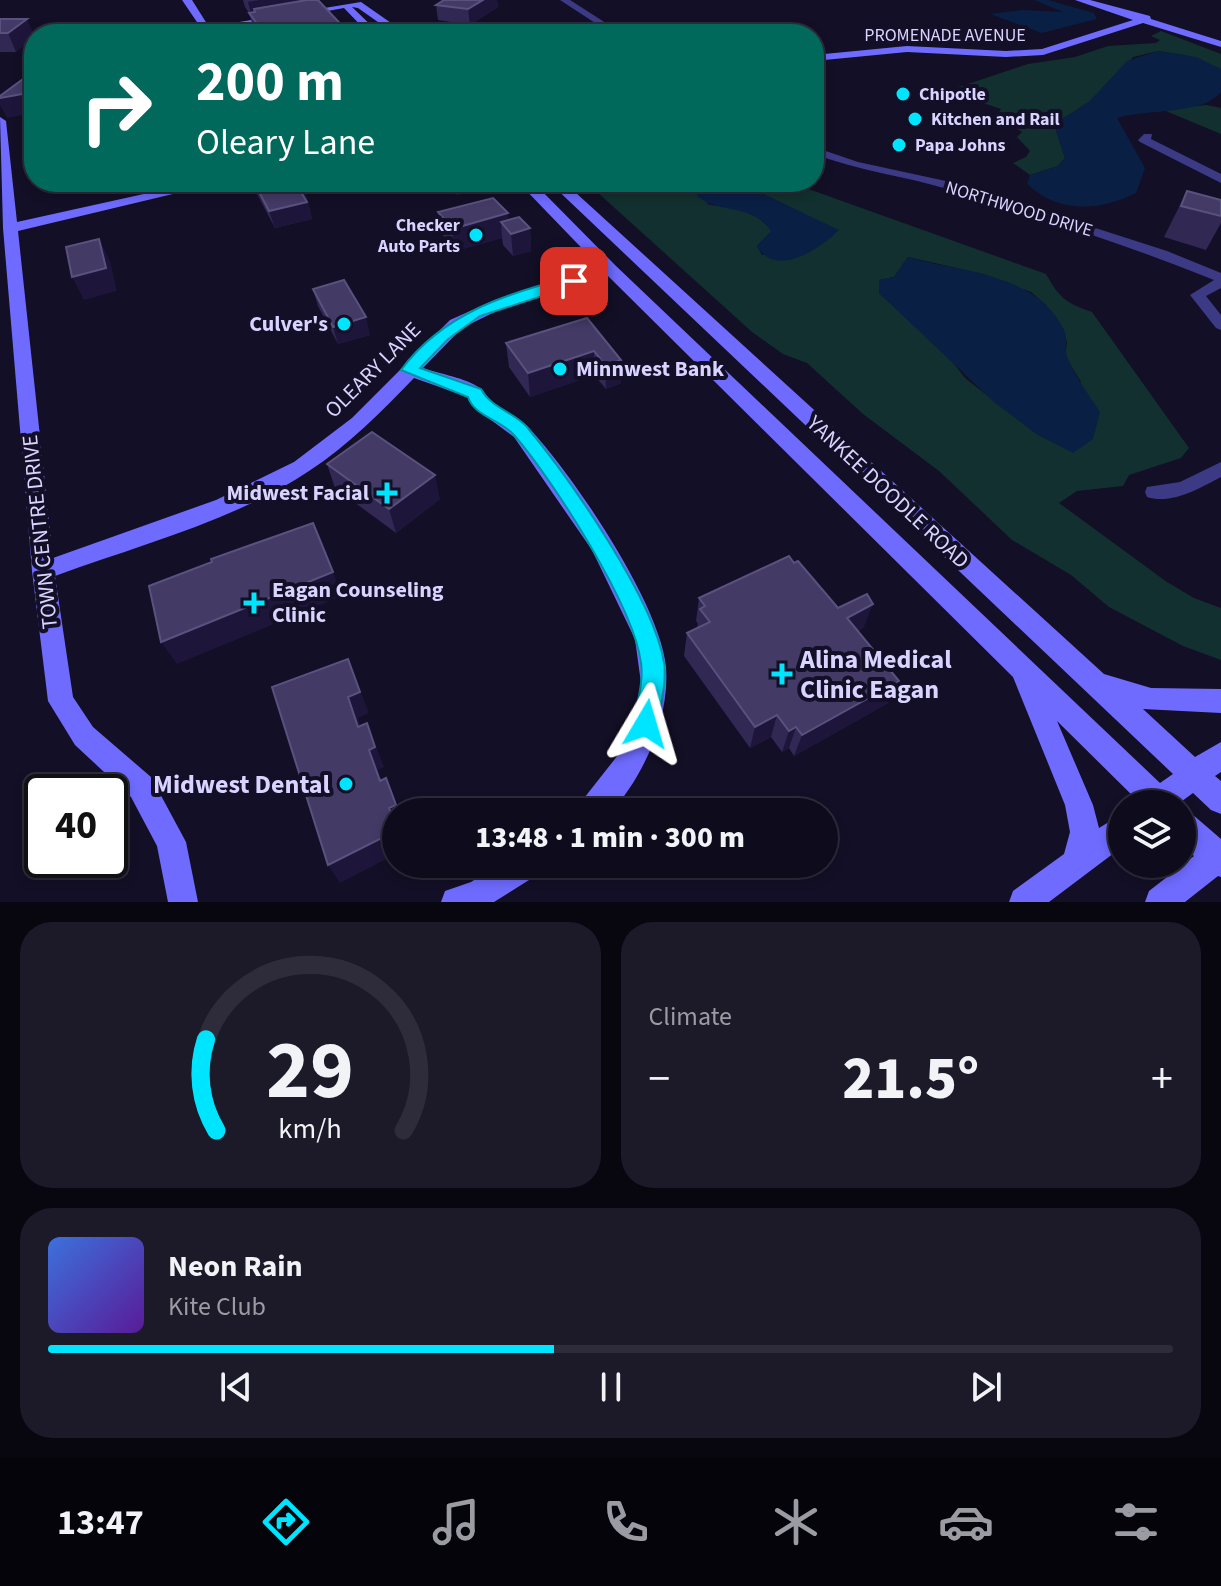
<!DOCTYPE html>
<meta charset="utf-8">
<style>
body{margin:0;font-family:"Source Sans 3",sans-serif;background:#1c1929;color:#f1f3f6;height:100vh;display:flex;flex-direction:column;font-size:30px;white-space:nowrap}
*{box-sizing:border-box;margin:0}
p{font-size:26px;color:#9b9ba3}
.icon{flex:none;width:44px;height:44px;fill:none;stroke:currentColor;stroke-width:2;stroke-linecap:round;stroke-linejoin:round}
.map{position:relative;height:902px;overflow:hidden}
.sheet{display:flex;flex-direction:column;gap:20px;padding:20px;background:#08060f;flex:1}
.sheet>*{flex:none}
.top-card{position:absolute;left:24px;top:24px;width:800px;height:168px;border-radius:32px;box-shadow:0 4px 12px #0003,0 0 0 2px #2e2b3b;background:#00695c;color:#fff;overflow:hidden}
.buttons{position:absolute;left:1108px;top:790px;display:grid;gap:16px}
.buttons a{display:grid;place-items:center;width:88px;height:88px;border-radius:50%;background:#0e0b1c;box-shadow:0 4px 12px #0003,0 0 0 2px #2e2b3b;font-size:40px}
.speed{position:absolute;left:24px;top:774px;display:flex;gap:16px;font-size:40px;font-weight:700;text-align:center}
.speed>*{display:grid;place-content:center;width:104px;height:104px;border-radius:50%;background:#0e0b1c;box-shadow:0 4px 12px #0003,0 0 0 2px #2e2b3b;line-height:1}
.speed .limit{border:4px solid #111;border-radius:12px;background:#fff;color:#111}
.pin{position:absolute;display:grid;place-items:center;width:68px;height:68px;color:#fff;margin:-34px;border-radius:16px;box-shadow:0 4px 12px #0006}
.me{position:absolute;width:88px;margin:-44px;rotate:7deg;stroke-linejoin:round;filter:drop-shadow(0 0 6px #0008)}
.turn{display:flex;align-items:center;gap:28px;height:168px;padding:0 40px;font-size:36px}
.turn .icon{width:104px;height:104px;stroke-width:2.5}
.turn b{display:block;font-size:56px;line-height:68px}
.big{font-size:60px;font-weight:800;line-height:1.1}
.sheet .widget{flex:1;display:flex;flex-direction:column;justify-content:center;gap:12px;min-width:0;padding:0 28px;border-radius:32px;background:#1c1929}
.sheet .dial{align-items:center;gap:0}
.dial svg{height:208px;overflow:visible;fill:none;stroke:#2e2b3b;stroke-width:7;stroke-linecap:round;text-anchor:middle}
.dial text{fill:#f1f3f6;stroke:none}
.song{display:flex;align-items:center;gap:24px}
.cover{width:96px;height:96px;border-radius:12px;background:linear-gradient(135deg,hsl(220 70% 55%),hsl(270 70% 35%))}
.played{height:8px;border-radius:4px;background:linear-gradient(90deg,#00e5ff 45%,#2e2b3b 45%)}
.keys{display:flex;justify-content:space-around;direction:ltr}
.heat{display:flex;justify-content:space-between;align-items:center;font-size:44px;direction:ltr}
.sheet .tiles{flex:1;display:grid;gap:20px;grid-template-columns:1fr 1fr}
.widget:last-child{grid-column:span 2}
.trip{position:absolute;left:382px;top:798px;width:456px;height:80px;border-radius:40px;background:#0e0b1c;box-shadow:0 4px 12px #0003,0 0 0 2px #2e2b3b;font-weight:800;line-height:80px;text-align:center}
.menu{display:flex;height:128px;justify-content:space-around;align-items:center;background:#06040b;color:#9b9ba3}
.menu .icon{width:56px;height:56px}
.menu .current{color:#00e5ff}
.menu b{font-size:36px;color:#f1f3f6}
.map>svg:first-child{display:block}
.green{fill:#12302f;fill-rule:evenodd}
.water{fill:#0a1f44}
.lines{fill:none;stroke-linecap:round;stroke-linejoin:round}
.street{fill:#3d3a85;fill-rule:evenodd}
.secondary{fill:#6f6bff;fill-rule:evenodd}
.wall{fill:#312854}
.shaded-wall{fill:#1d163a}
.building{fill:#433a66;stroke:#5a527e;stroke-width:2}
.route{fill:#00e5ff;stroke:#0095a6;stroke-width:2}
.poi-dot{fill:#00e5ff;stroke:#130f26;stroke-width:3}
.labels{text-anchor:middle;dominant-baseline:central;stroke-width:8;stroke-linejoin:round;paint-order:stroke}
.far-street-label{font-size:18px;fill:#d9d4ff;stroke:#130f26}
.far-poi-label{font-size:18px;font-weight:bold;fill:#d9d4ff;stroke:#130f26;text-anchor:start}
.poi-label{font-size:22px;font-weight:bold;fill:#d9d4ff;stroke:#130f26;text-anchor:end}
.street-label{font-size:22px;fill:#d9d4ff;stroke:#130f26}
.near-poi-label{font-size:26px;font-weight:bold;fill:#d9d4ff;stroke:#130f26;text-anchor:start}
</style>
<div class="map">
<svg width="1221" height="902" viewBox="0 0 1221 902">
<rect width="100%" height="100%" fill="#130f26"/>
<path class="green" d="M1161,31l60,23v15l-37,-14 -26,-4 -25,6 -44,45 -35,22 11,34 -7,8 -28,9 -17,-12 13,-6 4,-6 -13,-14 5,-5 -25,-16 4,-7 -54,-18 81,-27 47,-7 33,-11 48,-3 4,-3 -9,-4z
M1207,105l14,3v26l-60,-25z
M586,182h203l257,92c13,23 19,29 46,38l97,136 -8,10 -52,17 -6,11 -46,5 -18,12 108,79 27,16 27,10v52l-38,-14 -74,-39 -38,-32 -59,-35 -73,-69 -76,-57 -56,-51 -24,-9 -31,-22zM722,188l31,1 85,42 -76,24 -5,-9 15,-15c-17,-22 -40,-22 -65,-27zM908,257l75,17 48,18 15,13 21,37 -2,14 16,26 -43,53 -73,-57 -18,-23 -68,-62v-13l15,-3z"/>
<path class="water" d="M1034,0h14l46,13 3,6 -55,14 -52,-19 32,-4 41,2z
M1158,51l38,6 25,12v23c-17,23 -76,17 -104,26l28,50 -9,25c-36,18 -77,21 -109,-9l3,-9 28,-9 7,-8 -11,-34 35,-22 38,-41z
M706,189h47l86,41c-19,19 -64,49 -82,16l14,-15c-18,-28 -50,-16 -74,-35l1,-4z
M908,257c53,16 128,15 156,73 5,10 -1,20 4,29 8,19 21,36 32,53l-7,27 -20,14 -35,-18 -43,-32 -116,-110v-13l15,-3z"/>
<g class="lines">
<path class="street" d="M560,0h10l53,34h-11z
M1144,134h8l-1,5 70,35v9l-81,-41 -2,-2z
M814,147l44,15 97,21 212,68 54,22v15l-15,8 15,19v15l-5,-2 -26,-33 24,-15c-86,-35 -175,-63 -263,-90 -46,-14 -92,-19 -137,-36z
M1221,462v15c-21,11 -49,28 -74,20l-2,-5 2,-5 33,-5z"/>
<path class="secondary" d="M182,0h10l17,27 152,-25 43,30 -9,2 -37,-26 -6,-1 28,27h-11l-25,-26 -141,26h-22l20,-6z
M1075,0h15l60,16 1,3 70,22v6l-78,-24 -100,32 -37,2 -99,-5 -93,9v-6l93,-9 99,5 36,-2 91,-29z
M0,117l6,4 11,101 181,-40h25l-205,49 35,327 163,-58 78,-38 58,-44 98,-98 47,-21 103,-32 -82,-85h15l83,84 544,517 13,-9 -624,-592h15l540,492 47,14 70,1v24l-78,-4 52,48 26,-15v30l-6,4 6,5v33l-10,-4 -18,-17 -15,11h-37l-84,-83 36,84 6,23 23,-14v33l-73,55h-40l4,-11 51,-37 6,-22 -5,-27 -52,-128 -406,-402 -98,30 -47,23 -39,40c17,6 43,10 57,20 5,3 7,10 12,14 10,9 25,14 35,24 45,47 133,177 139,241 4,50 -22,109 -55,145h-34l4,-10 37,-47 14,-31 9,-41 -6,-44 -43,-89 -78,-113 -38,-28 -8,-12 -54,-19c-33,34 -65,67 -105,93 -75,50 -170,74 -254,105l18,121 20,30 58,50 35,65 12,60h-30l-11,-56 -26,-49 -56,-52 -27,-44 -16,-130 -29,-343z
M1182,810l10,4 29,25v38l-3,-1 -33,26h-40l4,-11 45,-35 -12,-12z
M499,864h42l-4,11 -43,27h-53l4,-11 26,-9z"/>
</g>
<path class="wall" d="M243,0h75l32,34h-93l-3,-4 -5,-17 -4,-6z
M444,0h53l1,7 -28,18 -32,-5 -2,-15z
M0,19h27l-11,33h-16z
M253,182h46l6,9 7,28 -37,9 -18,-34z
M446,182h29l1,8 -20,5z
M1187,191l34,9v23l-15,27 -42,-13z
M438,212l70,1v7l22,8 1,23 -18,5 -10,-11 -1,-7 -47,13 -13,-17z
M313,289l57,46 -32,9 -20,-38z
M587,318l34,65 -15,6 -12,-14 -64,22 -21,-30 -3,-24z
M327,464l113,35 -44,34 -61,-45z
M699,598l139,10 26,19 -6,4 41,50 -11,22 -94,53 -5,-8 -7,4 -11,-15 -21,11 -66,-92 3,-23 10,-5 1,-4 -2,-3z"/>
<path class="shaded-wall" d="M259,0h52l-57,9 2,7 -4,1 -4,-15z
M483,0h14l1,7 -28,18 -2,-16z
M27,19l7,15v4l-18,14 -8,-19z
M34,92v21l-27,5 -7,-13v-7z
M454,182h21l1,8 -20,5z
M305,191l7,28 -37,9 -6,-17 32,-19z
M508,213l1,19 -8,-10 1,16 -47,13 -3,-22z
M530,228l1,23 -18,5 -2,-22z
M99,239l11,22 7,30 -33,9 -12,-23z
M366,317l4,18 -32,9 -5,-17z
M594,351v24l-64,22 -2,-24z
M621,360v23l-15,6 -1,-24z
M435,475l5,24 -44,34 -7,-24z
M333,572l9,24 -165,68 -16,-22z
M873,604l-9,23 -25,14 8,-23z
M348,659l21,54 -11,5 10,30 -10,-21 -10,-30z
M899,681l-11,22 -94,53 8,-21z
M777,715l-6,22 -21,11 5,-21z
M367,723l17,44 -6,3 11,31 -9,-20 -11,-31z
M796,727l-7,21 -7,4 7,-21z
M386,778l14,34h-4v15l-7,-19z
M396,831v23l-56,29 -12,-18z"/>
<path class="building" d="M307,0h11l32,34h-85l-16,-21 6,-1 -1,-3z
M444,0h39l-15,9 -32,-4z
M0,19h27l-19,14h-8z
M34,71v21l-34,6v-2z
M254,182h45l6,9 -4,1 6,10 -38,9z
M1187,191l34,9v16l-40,-10z
M493,198l15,15 -56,16 -14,-17z
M519,217l11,11 -19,6 -10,-12z
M99,239l7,29 -34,9 -6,-30z
M344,280l22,37 -33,10 -20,-38z
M587,318l34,42 -16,5 -11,-14 -66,22 -22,-30z
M372,432l63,43 -46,34 -62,-45z
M313,523l20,49 -172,70 -12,-56 63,-24 -1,-3z
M789,556l5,7 4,-2 40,47 29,-14 6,10 -26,14 52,63 -97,54 -6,-8 -7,4 -12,-16 -22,12 -68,-94 23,-11 -10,-13 5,-3 -6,-8z
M348,659l12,33 -12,5 10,30 9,-4 8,24 -6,3 11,31 6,-3 10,27 -7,3 7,19v4l-68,34 -56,-178z"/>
<path class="route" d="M574,276l7,5 -2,3 -99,32 -32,23 -28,29 61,21c10,19 33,23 46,38 43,52 127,172 137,236 3,19 -4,43 -6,61l-3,8 -9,3 -9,-3 -3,-8c2,-18 10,-42 7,-61 -7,-57 -88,-183 -127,-228 -13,-15 -40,-19 -46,-38l-67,-27c42,-57 107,-77 173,-94z"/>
<g class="poi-dot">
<circle cx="903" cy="94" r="8"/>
<circle cx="915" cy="119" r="8"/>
<circle cx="899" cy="145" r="8"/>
<circle cx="476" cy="235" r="8"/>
<circle cx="344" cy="324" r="8"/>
<circle cx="560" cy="369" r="8"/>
<path d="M383 481h8v8h8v8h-8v8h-8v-8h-8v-8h8z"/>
<path d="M250 591h8v8h8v8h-8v8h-8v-8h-8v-8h8z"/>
<path d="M778 662h8v8h8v8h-8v8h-8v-8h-8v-8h8z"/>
<circle cx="346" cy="784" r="8"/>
</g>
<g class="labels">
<g class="far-street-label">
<text x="945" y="35">PROMENADE AVENUE</text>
<text transform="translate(1019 209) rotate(17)">NORTHWOOD DRIVE</text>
</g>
<g class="far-poi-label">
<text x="919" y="94">Chipotle</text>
<text x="931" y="119">Kitchen and Rail</text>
<text x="915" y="145">Papa Johns</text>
<text x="460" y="225" text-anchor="end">Checker<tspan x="460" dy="21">Auto Parts</tspan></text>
</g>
<g class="poi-label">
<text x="328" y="324">Culver's</text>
<text x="576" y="369" text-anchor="start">Minnwest Bank</text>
<text x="369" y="493">Midwest Facial</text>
<text x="272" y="590" text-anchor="start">Eagan Counseling<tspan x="272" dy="25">Clinic</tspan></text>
</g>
<g class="street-label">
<text transform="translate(373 370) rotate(-45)">OLEARY LANE</text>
<text transform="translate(888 492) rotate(43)">YANKEE DOODLE ROAD</text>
<text transform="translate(40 532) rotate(-96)">TOWN CENTRE DRIVE</text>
</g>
<g class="near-poi-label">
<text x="800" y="659">Alina Medical<tspan x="800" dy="30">Clinic Eagan</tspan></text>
<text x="330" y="784" text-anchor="end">Midwest Dental</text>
</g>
</g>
</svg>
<div class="buttons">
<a><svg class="icon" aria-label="layers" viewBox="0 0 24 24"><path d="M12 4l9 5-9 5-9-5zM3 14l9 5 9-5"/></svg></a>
</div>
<div class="speed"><div class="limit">40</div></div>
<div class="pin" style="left:574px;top:281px;background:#d93025"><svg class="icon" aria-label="arrive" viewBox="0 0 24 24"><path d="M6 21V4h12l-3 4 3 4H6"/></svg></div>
<svg class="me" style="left:646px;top:724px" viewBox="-20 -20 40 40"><path d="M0-17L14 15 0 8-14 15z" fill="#00e5ff" stroke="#fff" stroke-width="4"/></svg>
<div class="trip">13:48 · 1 min · 300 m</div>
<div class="top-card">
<div class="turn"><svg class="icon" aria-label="right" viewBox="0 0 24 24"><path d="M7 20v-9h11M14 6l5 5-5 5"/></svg><div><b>200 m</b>Oleary Lane</div></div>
</div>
</div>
<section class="sheet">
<div class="tiles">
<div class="widget dial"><svg viewBox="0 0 100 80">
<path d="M14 69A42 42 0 1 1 86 69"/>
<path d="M14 69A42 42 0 0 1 10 34" stroke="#00e5ff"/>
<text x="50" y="56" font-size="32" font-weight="700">29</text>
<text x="50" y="72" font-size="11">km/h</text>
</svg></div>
<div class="widget"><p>Climate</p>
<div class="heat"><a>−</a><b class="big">21.5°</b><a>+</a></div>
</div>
<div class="widget">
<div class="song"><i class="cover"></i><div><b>Neon Rain</b><p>Kite Club</p></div></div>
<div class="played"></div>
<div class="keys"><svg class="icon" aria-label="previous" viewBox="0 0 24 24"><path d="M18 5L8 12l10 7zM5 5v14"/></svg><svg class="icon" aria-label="pause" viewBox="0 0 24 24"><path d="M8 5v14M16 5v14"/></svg><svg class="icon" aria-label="next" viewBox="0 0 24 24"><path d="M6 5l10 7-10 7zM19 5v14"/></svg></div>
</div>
</div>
</section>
<nav class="menu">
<b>13:47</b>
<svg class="icon current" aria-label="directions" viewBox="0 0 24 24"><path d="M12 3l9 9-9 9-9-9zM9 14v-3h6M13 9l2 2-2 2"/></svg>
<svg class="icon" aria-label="music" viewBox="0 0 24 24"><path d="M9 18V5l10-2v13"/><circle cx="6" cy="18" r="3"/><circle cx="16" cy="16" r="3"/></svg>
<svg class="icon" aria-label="phone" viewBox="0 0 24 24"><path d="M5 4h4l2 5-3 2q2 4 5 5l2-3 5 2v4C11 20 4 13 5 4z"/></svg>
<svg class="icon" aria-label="climate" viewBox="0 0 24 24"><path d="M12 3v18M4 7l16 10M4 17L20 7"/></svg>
<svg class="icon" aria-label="car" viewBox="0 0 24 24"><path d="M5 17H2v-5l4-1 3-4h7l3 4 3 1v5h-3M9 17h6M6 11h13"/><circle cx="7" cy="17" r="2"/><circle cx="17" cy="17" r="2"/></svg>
<svg class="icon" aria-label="filters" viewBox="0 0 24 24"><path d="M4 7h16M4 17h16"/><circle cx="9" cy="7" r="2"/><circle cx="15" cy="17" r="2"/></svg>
</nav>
